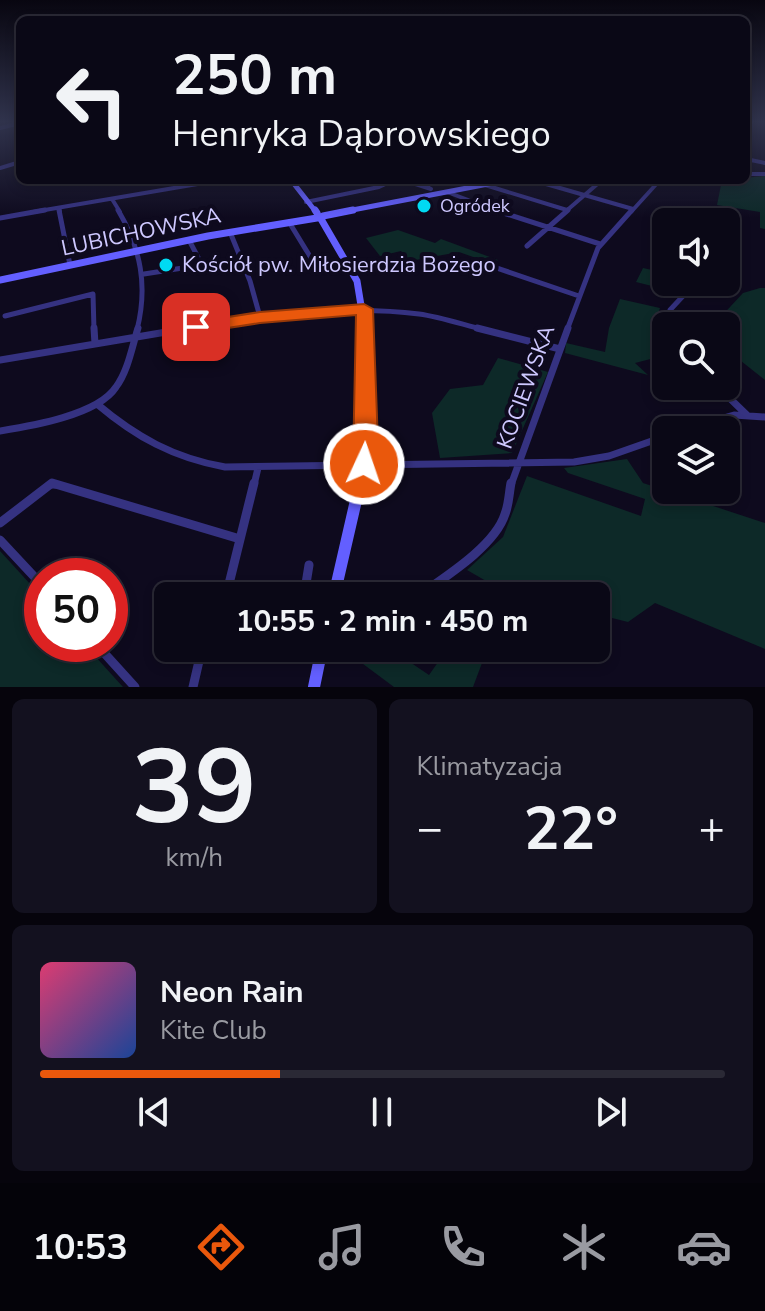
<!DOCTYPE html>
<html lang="pl">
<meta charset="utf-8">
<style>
body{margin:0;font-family:"Nunito Sans",sans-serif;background:#13111f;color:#f1f3f6;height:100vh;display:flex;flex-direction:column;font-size:30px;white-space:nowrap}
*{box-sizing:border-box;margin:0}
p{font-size:26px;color:#999aa1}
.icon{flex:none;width:44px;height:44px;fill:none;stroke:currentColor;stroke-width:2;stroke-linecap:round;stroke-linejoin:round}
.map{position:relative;height:687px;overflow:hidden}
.drawer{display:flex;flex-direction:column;gap:12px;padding:12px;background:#06040c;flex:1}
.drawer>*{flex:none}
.guide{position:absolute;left:16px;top:16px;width:734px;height:168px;border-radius:12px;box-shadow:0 4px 12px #0003,0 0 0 2px #2a2935;background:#0a0816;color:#f1f3f6;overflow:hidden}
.tools{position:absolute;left:652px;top:208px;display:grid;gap:16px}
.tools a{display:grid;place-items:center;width:88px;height:88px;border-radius:12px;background:#0a0816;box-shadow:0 4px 12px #0003,0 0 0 2px #2a2935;font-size:40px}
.speed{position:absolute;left:24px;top:558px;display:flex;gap:16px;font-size:40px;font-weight:700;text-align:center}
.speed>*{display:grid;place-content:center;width:104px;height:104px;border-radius:50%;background:#0a0816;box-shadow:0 4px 12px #0003,0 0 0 2px #2a2935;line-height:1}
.speed .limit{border:12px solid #d22;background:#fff;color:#111}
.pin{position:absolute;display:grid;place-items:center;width:68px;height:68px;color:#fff;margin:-34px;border-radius:16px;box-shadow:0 4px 12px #0006}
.me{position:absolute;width:88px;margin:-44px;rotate:3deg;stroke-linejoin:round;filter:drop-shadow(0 0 6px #0008)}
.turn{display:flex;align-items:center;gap:28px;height:168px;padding:0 24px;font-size:36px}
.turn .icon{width:104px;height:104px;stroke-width:2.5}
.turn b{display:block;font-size:56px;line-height:68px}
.big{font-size:60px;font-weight:700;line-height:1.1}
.drawer .tile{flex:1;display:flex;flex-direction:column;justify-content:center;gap:12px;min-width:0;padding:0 28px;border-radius:12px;background:#13111f}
.drawer .dial{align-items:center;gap:0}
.dial b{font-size:104px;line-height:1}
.song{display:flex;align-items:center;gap:24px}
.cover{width:96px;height:96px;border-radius:12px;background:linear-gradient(135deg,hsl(340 70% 55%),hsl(220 70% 35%))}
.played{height:8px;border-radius:4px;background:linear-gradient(90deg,#ea580c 35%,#2a2935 35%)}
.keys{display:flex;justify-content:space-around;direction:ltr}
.heat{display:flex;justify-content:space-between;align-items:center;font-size:44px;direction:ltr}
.drawer .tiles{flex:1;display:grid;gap:12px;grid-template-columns:1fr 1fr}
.tile:last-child{grid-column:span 2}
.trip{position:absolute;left:154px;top:582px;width:456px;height:80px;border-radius:12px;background:#0a0816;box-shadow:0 4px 12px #0003,0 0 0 2px #2a2935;font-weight:700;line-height:80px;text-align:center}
.tab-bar{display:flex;height:128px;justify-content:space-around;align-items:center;background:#040309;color:#999aa1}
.tab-bar .icon{width:56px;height:56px}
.tab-bar .current{color:#ea580c}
.tab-bar b{font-size:36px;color:#f1f3f6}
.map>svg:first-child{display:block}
.green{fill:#0d2928}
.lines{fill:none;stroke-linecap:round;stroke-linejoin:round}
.street-far3{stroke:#353281;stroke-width:4}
.street-far2{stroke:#353281;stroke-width:5}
.street-far1{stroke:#353281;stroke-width:7}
.street{stroke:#353281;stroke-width:9}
.secondary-far3{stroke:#635fff;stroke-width:5}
.secondary-far2{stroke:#635fff;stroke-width:7}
.secondary-far1{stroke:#635fff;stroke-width:9}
.secondary{stroke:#635fff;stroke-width:12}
.route{fill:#ea580c;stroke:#983908;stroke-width:2}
.poi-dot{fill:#00daf3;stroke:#0e0a1e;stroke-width:3}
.labels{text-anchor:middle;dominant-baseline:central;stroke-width:8;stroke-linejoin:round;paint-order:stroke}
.far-poi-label{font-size:18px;fill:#cec8ff;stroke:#0e0a1e;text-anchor:start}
.street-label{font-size:22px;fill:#cec8ff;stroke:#0e0a1e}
.poi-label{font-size:22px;fill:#cec8ff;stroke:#0e0a1e;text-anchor:start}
</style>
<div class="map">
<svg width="765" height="687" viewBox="0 0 765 687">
<rect width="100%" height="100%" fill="#0e0a1e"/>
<path class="green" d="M765,176v53l-5,-1v-16l-43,-7 5,-25z
M398,230l37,13 6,-4 57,21 -5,4 -34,-12 -49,9 -9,-10 -21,5 -14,-18z
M643,268l23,5v9h20l-10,10 -40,-10z
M760,288h5v92l-29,-23 -10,2v-33h-58l3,-15 46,10 26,-28z
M620,299l40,9c-9,22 6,29 6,47l-31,8 13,12 -83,-22 1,-10 39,9 4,-24z
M498,358l50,14 -36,81 -72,5 -8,-45 18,-24 33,-4z
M627,459l16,24 122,40v126l-110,-46 -27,19 -32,-8v-18h-84l-45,-26 36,-33 24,-61 114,40 4,-17 -77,-26 -4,-5z
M0,551l42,46v47h42l39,43h-123z
M353,648h36l40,27 19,-27h26l11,7 -12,32h-79l-39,-29 -5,4z"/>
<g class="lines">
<path class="street-far3" d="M0,128l20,-5
M746,159l19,4
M0,168l20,-6
M746,174h19
M403,180l28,9
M532,180l101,29
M485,185l82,25
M425,187l12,-7
M447,192l53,20
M112,199l8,13
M306,202l73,-15 15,-7
M59,208l1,4
M33,212l188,-32
M565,212l37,-32
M631,212l29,-32"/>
<path class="street-far2" d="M59,210l11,55
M118,210c23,39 30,76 19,120
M494,210l106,34
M0,218l45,-8
M289,222l25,41
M230,232l20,49 10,36
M527,246l41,-36
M485,264l94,32
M144,274l58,-9 -13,-25
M5,316l88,-22 1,36
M178,330c79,-13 161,-26 241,-16 22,3 45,11 66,16
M567,330l31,-82 34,-38
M666,330l4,-20 26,-28"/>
<path class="street-far1" d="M94,328l1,16
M477,328l83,21
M666,328v4
M0,360l190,-32
M717,386l30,29
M97,404c39,33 77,54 128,63l349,-5 35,-6 57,-20
M682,430l52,-15 31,2
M0,431c31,-5 98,-16 116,-44 12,-16 16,-40 22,-59
M50,485h8
M254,485l4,-17
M511,485l57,-157"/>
<path class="street" d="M0,523l52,-40 188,56
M0,540l42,45
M226,596l28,-113
M304,596l5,-31
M418,596c27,-19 77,-50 87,-82 4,-10 4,-21 6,-31
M96,644l39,43
M193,687l9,-39"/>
<path class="secondary-far3" d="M291,180l25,32
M342,212l167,-32"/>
<path class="secondary-far2" d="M315,210l2,3
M323,216l30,-6
M321,219l36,62 8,49
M0,280l208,-44 115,-19"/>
<path class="secondary-far1" d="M359,485l7,-31 -1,-126"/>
<path class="secondary" d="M334,596l26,-113
M314,687l8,-39"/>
</g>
<linearGradient id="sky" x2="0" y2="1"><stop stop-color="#080610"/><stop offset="0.56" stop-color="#30334c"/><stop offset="1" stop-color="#30334c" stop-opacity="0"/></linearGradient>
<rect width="765" height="218" fill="url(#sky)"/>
<path class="route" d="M364,304l9,5 5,135 -6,26 -8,2 -8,-2 -3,-6 3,-149 -96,8 -64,10 -9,-6 9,-5 64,-10z"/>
<g class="poi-dot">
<circle cx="424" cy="206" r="8"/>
<circle cx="166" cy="265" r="8"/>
</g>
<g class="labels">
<g class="far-poi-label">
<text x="440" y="206">Ogródek</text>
</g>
<g class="street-label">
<text transform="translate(141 232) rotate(-12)">LUBICHOWSKA</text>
<text transform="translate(526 387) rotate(-70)">KOCIEWSKA</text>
</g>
<g class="poi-label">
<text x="182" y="265">Kościół pw. Miłosierdzia Bożego</text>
</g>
</g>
</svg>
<div class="tools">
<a><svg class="icon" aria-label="sound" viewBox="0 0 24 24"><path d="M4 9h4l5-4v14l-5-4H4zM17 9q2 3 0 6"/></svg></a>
<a><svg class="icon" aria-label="search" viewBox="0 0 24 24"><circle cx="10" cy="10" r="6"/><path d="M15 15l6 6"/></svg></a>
<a><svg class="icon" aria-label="layers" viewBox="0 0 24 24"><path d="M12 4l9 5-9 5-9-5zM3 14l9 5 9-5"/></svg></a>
</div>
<div class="speed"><div class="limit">50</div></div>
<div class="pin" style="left:196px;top:327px;background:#d93025"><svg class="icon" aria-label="arrive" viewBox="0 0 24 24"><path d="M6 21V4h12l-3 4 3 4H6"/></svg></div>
<svg class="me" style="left:364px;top:464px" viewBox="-20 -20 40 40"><circle r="17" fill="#ea580c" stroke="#fff" stroke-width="3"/><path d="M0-11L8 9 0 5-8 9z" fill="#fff"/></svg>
<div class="trip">10:55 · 2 min · 450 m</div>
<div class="guide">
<div class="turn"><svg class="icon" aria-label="left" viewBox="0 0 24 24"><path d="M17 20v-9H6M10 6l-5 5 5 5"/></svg><div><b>250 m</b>Henryka Dąbrowskiego</div></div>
</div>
</div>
<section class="drawer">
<div class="tiles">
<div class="tile dial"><b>39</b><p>km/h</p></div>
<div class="tile"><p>Klimatyzacja</p>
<div class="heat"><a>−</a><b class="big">22°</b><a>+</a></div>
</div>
<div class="tile">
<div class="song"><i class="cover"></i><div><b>Neon Rain</b><p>Kite Club</p></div></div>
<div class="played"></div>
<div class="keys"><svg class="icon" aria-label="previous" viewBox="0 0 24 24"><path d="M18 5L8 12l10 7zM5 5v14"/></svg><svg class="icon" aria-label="pause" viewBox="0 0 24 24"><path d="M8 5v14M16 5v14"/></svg><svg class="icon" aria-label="next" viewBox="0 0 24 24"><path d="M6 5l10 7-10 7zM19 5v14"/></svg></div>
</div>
</div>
</section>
<nav class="tab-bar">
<b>10:53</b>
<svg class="icon current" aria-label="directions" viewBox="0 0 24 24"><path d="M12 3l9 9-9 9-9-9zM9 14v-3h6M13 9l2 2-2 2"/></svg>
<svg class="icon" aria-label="music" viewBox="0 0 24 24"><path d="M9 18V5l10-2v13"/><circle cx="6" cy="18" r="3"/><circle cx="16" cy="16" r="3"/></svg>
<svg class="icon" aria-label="phone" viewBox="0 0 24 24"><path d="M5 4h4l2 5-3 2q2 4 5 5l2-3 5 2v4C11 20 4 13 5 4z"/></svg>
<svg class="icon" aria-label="climate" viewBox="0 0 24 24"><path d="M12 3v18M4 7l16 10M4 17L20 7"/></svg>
<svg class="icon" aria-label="car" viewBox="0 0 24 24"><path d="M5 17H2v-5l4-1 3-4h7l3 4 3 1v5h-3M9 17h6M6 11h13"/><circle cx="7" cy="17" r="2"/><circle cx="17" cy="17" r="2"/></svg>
</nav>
